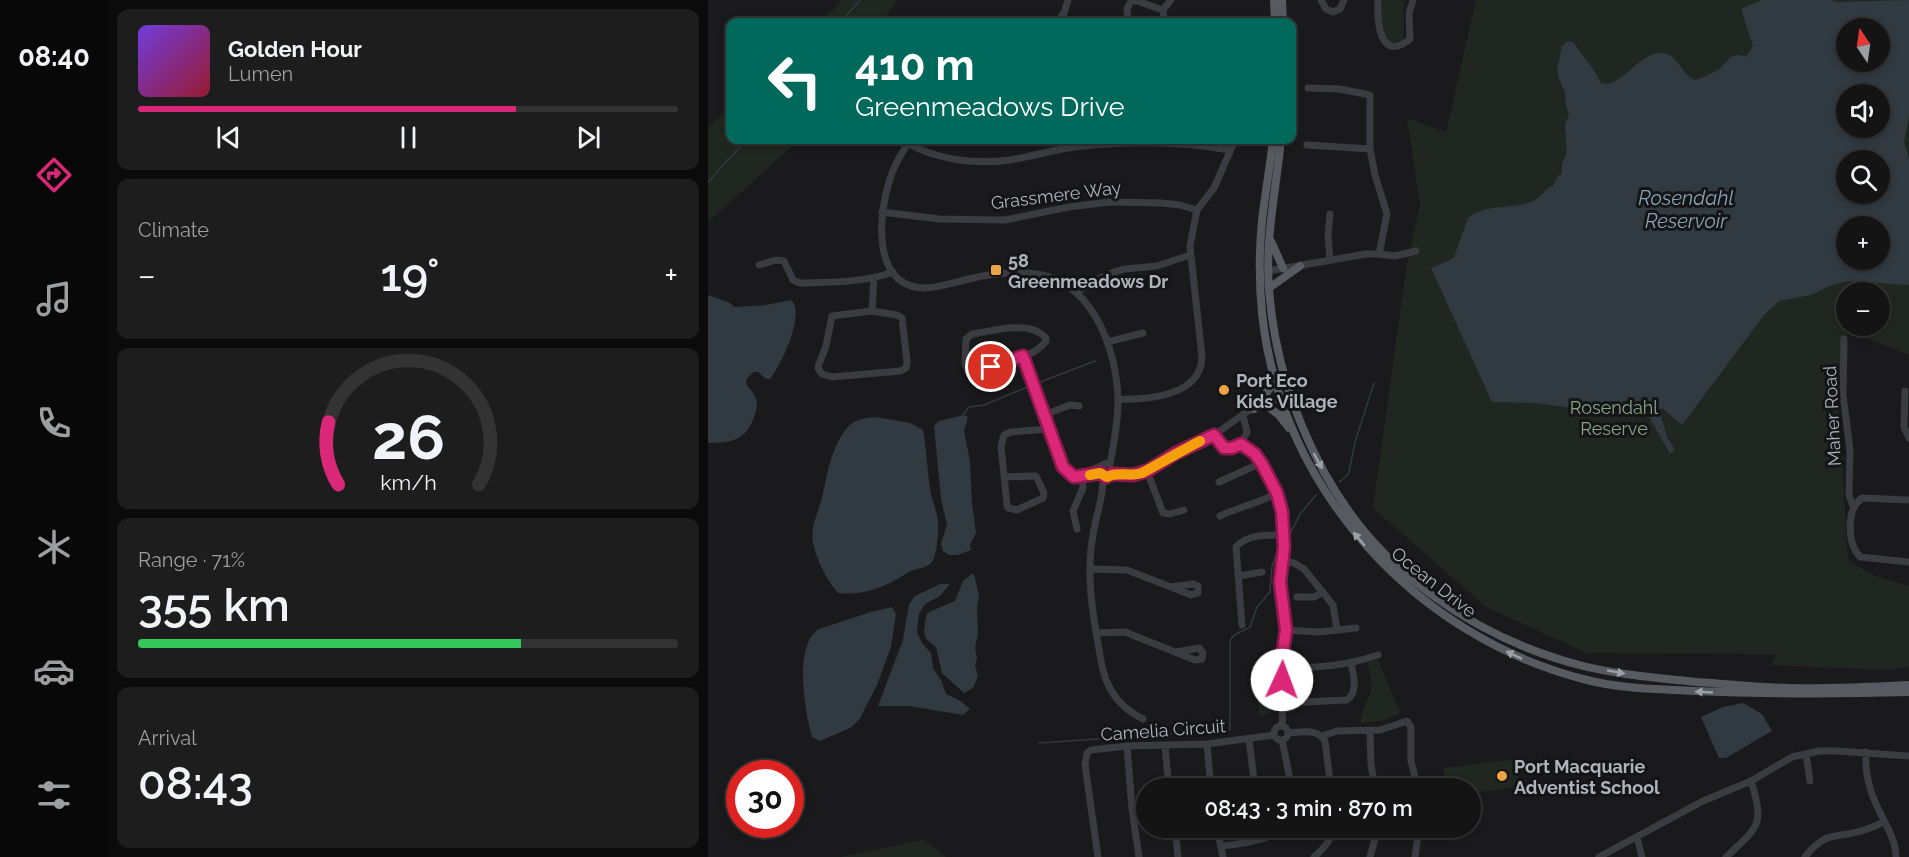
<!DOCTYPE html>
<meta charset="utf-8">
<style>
body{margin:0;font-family:Raleway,sans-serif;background:#1d1d1e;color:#f1f3f6;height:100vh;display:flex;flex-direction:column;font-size:22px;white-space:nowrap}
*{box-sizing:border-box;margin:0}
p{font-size:20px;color:#9d9ea0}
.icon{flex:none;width:33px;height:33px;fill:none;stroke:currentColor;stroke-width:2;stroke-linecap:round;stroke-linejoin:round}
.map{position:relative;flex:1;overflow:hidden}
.panel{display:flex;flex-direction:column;gap:9px;padding:9px;background:#0b0b0c;width:600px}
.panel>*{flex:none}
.top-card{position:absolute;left:18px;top:18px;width:570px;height:126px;border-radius:12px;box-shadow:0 3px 9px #0003,0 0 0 2px #333334;background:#00695c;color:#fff;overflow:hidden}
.needle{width:39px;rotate:347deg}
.fabs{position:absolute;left:1128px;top:18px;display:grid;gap:12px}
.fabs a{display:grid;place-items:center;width:54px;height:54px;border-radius:50%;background:#141415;box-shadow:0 3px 9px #0003,0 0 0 2px #333334;font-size:30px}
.speed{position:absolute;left:18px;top:760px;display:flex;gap:12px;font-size:30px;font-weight:700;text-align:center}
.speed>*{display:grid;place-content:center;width:78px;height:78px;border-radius:50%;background:#141415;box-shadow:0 3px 9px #0003,0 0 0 2px #333334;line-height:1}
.speed .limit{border:9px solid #d22;background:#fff;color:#111}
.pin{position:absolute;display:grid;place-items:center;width:51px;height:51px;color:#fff;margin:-26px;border:3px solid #fff;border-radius:50%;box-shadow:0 2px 6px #0007}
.me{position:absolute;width:66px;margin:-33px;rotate:2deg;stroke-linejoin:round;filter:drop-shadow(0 0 4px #0008)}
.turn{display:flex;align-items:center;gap:21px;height:126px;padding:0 30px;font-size:27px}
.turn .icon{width:78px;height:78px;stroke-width:2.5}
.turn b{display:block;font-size:42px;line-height:51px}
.big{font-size:45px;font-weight:600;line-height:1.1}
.panel .tile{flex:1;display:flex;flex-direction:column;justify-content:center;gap:9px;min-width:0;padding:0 21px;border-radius:12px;background:#1d1d1e}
.panel .dial{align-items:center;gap:0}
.dial svg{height:156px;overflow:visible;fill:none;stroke:#333334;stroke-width:7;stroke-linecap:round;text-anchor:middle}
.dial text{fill:#f1f3f6;stroke:none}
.song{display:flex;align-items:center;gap:18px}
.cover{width:72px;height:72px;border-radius:9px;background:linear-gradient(135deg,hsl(260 70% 55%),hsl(350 70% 35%))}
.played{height:6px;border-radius:3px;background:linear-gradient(90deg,#db2777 70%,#333334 70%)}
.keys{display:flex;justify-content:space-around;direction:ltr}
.heat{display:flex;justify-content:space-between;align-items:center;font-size:33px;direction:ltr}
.charge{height:9px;border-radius:4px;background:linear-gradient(90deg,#34c759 71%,#333334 0)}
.trip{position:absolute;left:428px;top:778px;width:345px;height:60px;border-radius:30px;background:#141415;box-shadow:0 3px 9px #0003,0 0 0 2px #333334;font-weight:600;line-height:60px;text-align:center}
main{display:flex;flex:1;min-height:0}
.tab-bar{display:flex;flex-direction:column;width:108px;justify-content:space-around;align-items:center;background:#080808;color:#9d9ea0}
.tab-bar .icon{width:42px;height:42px}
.tab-bar .active{color:#db2777}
.tab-bar b{font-size:27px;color:#f1f3f6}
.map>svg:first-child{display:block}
.green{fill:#202720;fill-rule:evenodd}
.water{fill:#303a40;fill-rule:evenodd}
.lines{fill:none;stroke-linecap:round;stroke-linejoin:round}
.stream{stroke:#303a40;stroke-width:1.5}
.minor{stroke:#3b3c41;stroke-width:7}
.major{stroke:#575a60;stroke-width:8}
.oneway{fill:#9ca0a9}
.route-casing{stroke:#8e194d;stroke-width:15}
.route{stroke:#db2777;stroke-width:10}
.slow{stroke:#f59e0b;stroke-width:10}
.poi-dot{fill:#eca542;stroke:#151517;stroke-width:2}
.labels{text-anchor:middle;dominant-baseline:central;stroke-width:6;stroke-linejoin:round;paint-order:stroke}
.street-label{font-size:18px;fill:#adb2bb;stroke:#151517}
.poi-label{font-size:18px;font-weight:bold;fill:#adb2bb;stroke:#151517;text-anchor:start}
.park-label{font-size:18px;fill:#86a585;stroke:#151517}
.water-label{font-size:20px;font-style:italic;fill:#86a2b4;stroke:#151517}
</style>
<main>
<nav class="tab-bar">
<b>08:40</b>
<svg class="icon active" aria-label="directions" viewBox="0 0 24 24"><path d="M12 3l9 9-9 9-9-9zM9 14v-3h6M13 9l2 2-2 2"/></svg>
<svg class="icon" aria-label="music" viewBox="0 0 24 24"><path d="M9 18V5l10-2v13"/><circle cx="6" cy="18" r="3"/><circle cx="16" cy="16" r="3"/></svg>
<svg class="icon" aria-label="phone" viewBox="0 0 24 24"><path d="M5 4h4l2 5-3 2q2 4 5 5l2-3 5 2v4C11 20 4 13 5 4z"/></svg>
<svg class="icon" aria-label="climate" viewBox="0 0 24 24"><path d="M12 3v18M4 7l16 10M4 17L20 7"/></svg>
<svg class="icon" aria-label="car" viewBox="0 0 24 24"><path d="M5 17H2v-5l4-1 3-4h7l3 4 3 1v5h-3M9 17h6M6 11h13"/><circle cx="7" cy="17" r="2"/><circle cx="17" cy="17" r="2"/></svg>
<svg class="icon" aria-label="filters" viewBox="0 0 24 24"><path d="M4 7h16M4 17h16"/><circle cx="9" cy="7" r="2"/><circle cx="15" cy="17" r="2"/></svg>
</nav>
<section class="panel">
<div class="tile">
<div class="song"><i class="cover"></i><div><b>Golden Hour</b><p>Lumen</p></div></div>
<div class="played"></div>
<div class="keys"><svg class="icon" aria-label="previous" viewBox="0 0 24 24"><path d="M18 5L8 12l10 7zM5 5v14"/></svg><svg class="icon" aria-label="pause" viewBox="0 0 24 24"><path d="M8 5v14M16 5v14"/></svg><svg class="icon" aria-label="next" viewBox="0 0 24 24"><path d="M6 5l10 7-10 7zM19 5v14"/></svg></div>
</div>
<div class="tile"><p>Climate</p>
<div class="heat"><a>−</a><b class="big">19°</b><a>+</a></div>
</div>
<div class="tile dial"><svg viewBox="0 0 100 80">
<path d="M14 69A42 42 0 1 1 86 69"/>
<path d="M14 69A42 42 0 0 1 9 37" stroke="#db2777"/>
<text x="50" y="56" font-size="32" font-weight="700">26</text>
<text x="50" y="72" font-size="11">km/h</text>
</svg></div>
<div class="tile"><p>Range · 71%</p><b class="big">355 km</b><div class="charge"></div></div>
<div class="tile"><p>Arrival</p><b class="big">08:43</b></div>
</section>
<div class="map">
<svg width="1201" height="857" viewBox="0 0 1201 857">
<rect width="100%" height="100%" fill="#1a1a1c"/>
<path class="green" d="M132,0h57l-15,22h-66l17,-12z
M670,0h27c-4,13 2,27 -3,40l-13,3 -6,-4z
M768,0h433v355l-61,-24 -10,64 10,165 27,16 34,10v81l-27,3 -112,-5 7,-11 -190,-1 -101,-46 -113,-99 34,-245 13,-58 -13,-87 39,14zM1138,28h34v34h-34zM1138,94h34v34h-34zM1138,160h34v34h-34zM1138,226h34v34h-34zM1138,292h34v34h-34z
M22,105v35h69l-91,82v-95l13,-11z
M670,659l22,54 -15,7 -24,3c2,-29 18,-24 6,-60z
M561,691l2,23 -12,1 -1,-23z
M809,759l4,28 -51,6v-4h-24l-3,-21z
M216,840l22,17h-106l83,-17z"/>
<path class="water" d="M1054,0h69l5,2 73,-2v117l-5,24 5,18v126l-63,-4 -17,5 -18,9 -32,6 -15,14 -82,110 -20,-17 -3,1 8,28 8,13 -5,4 -28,-50 -15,6 -47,-1 -44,-6 -44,-1 -61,-134 19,-8 4,-3 14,-39c20,-15 40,-8 63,-16 10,-3 13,-14 22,-16l5,-10 4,-2v-11l5,-10 -2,-28 4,-11 -3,-8 -1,-14 -6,-13 -2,-9 5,-24 6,-5 5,1 20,27 8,14c20,7 36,-31 62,-30 15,1 19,23 32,27 7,-2 16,-6 23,-10 10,-8 13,-20 28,-13l7,-11 -12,-37zM1172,28v34h-34v-34zM1172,94v34h-34v-34zM1172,160v34h-34v-34zM1172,226v34h-34v-34z
M0,295l22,8 4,4 32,-2 25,-5c15,13 -10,66 -21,79h-4l-8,-7h-5l-7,8c0,8 6,9 9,16 3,5 2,13 0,18 -8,26 -22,29 -47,29z
M256,415l4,2 -4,14 6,30 2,43 4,29 -6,12 1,5 -13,5h-9l-6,-4 -2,-8 6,-18 -6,-26 -7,-73 5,-5z
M168,417l34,6 13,7c4,21 4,43 8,64 2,9 6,18 7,27 1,9 -1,34 -6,41 -6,7 -17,6 -25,11 -21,14 -43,23 -69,20 -12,-14 -21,-32 -25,-50 -3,-17 5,-29 9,-45 5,-23 9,-51 25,-70 7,-9 18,-10 29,-11z
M264,574h2l5,22 -2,11 1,27 -3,14 2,10 -2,7 3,11 -5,12 -9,5 -22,-20 -6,-26 -10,-8 -2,-7 2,-16 3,-4 26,-11 8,-20z
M232,584h10l-10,12 -15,8 -6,10 -2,18 5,11 9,10 2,15 8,12 5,14 13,6 11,9 -7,6 -54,-9h-31l25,-66 6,-36 6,-8z
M184,607l4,7 -5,33 -14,38 -18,35 -9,8 -30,13 -8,-4c-7,-24 -19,-93 7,-108l52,-17z
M1035,703l19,11 10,17 -46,27h-7l-18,-41 22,-10z"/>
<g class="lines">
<path class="stream" d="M133,22l19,-22
M0,182l38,-42
M327,384l60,-23
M255,415l6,-8 15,-2 46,-19
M631,482l7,-5 3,-5 6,-30 19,-59
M581,536l11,-22 16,-19
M331,743l191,-13v-89l4,-6 16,-8 7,-20 13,-15 2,-26 7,-18"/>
<path class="minor" d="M613,0l5,9 7,3 7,-3 4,-9
M670,0c-1,20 1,64 32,39l-1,-26 4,-13
M349,22l7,-9 4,-13
M420,22l-1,-13 4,-8h6l26,9
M456,22l-1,-12 8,-10
M202,140c-7,11 -15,23 -19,36 -12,34 -22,111 34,112 14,0 30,-6 44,-9 19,-5 39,-7 59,-6 63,3 89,74 90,128 0,22 -4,42 -8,63
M199,143c31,17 69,22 103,17 25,-4 48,-12 73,-14 49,-5 98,-5 147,4
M599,145l63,4
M174,212l57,7 66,1 64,-13 40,-5 52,1 19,2 17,5
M671,254l16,2 21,-5
M622,260l-2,-24 2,-22
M51,265l17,-5 8,1 9,19 7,3c31,-1 63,0 93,-11
M560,271l98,-17h13l8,-40 -12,-39 -5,-26v-54l-31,-6 -31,-1
M369,292l25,-15 12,-5 11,-3 32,-3 33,-11
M164,311l25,4 5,3 5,44 -1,6 -6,3 -68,6 -10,-3 -4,-6 1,-4 7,-18 6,-30 40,-5 2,-33
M299,328c14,-1 29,-1 39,10v3c-11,17 -52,25 -71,31l-7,-1 -3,-7 1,-25 6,-5z
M1136,339l-1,56 7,55 -1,45 4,11
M399,342l36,-9
M315,356l40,111 13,10 24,-4
M1197,391l-1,36 5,11
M410,399c30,1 83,-3 84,-42l-12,-111 7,-36 17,-22 21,-48
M336,415l26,-10 9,1
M506,435l12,14 15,-5 6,-12 -4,-17
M533,444l14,10 6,9 16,30 7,33v21l-4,35 6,48 -4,28 1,36 -1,32
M439,471l16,42 7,1 14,-4
M379,472l20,-9
M404,474l21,1 14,-4 29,-18 38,-18 34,-24 36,-15
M395,476c1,21 -7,38 -10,59 -7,37 -1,76 6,114 2,11 3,24 9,35 7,16 19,27 35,35
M296,477l32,-1 8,17 -1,5 -26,12 -9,-2 -1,-3 -6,-59 3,-11 7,-3 37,-3
M511,482l42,-19
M1201,500l-47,-2c-16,11 -15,45 -2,59l49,5
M512,516c19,-9 39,-13 57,-23
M369,529l-4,-18 10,-23 -2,-15
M574,561l12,2 10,6 29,36 4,25
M383,569l36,1 44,17 22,-3 5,2v7l-7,2 -20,-8
M531,576l23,-4
M589,597h17l9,-5
M534,625l-6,-78c11,-13 32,-12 49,-12
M578,630l33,2 37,-4
M388,633l29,-1 70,28 7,-1 1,-6 -4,-5 -23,4
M573,668c35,0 65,-2 97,-13
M575,703l64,-3c11,-8 7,-24 4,-36
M566 733a7 7 0 1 1 14 0a7 7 0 1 1-14 0Z
M662,731l1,33 4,25
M580,733c13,-1 29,-5 37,8l6,48
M614,736l15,-5 43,-1 27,-9 4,6v34l7,28
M541,738l6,51
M574,740l10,49
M499,744l4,45
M419,746l5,63 7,48
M457,746l4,43
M1158,752c-1,18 2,35 10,52 7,17 20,34 20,53
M1098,754l4,27
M467,828l3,29
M509,828l6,29
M552,828l2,11
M929,837l5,20
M513,846c23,-2 46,-6 66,-18
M390,857l-13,-92 2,-12 4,-3 36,-4 80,-2 67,-9
M606,857c10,-8 17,-16 20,-29
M662,857l8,-29
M707,857l4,-29
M891,857l104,-56 48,-20 41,-24 27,-6h18l72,5
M1018,857c32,-30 39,-31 25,-76
M1097,857c21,-27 29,-18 56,-26 8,-2 16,-6 23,-9"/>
<path class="major" d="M566,0l1,22
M574,0l1,22
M565,140c-3,27 -8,54 -11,81 -3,30 -3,61 0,92 18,176 155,325 325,367 35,9 71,9 107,11 72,3 143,3 215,1
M573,140c-5,50 -16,99 -12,150 5,65 24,125 55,182 54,99 150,166 259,194 37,9 76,12 114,16 30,2 61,5 91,6 40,1 81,-1 121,-3
M563,241l12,27
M561,288l31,-22
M559,406l12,9 10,13
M546,409l19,-25 2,-7"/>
</g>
<defs><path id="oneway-solid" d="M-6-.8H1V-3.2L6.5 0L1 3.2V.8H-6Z" transform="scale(1.5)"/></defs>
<g class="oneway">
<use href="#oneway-solid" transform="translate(610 461) rotate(61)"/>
<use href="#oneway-solid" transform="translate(651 539) rotate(-130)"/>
<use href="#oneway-solid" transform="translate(806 655) rotate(-154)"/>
<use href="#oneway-solid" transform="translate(908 672) rotate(10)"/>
<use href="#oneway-solid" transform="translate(996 692) rotate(-177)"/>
</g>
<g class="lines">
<defs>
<path id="route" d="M283,367l32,-11 40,111 11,10 26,-4 6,4 6,-3 21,1 14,-4 29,-18 38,-18 10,13h8l9,-4 14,10 7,10 15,29 5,19 2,35 -4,35 6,48 -4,28v22"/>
</defs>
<use href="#route" class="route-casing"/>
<use href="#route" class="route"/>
<path class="slow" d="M382,475l10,-2 7,4c11,-6 23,0 35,-4l58,-32"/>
</g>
<g class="poi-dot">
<rect x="282" y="264" width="12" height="12" rx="3"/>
<circle cx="516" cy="390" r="6"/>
<circle cx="794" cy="776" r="6"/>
</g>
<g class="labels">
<g class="street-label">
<text transform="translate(348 195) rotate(-7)">Grassmere Way</text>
<text transform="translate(1124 416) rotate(-93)">Maher Road</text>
<text transform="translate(726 582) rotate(38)">Ocean Drive</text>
<text transform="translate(455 730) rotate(-4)">Camelia Circuit</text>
</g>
<g class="poi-label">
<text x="300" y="260">58<tspan x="300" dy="21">Greenmeadows Dr</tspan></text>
<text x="528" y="380">Port Eco<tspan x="528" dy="21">Kids Village</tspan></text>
<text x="806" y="766">Port Macquarie<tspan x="806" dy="21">Adventist School</tspan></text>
</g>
<g class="park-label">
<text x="906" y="407">Rosendahl<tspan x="906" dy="21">Reserve</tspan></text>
</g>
<g class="water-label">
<text x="978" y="198">Rosendahl<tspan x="978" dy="23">Reservoir</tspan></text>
</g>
</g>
</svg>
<div class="fabs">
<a><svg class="needle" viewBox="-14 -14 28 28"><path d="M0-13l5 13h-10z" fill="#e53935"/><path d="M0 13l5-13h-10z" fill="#9d9ea0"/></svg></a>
<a><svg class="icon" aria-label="sound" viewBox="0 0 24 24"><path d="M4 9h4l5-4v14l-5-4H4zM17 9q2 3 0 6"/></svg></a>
<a><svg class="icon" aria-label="search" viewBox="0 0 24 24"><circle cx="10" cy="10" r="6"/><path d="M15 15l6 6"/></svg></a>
<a>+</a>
<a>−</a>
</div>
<div class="speed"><div class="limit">30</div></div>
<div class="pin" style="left:283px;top:367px;background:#d93025"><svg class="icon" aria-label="arrive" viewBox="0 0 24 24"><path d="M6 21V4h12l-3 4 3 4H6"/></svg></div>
<svg class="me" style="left:574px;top:680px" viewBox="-20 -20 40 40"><circle r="19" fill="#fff"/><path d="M0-13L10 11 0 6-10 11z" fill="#db2777"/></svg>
<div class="trip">08:43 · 3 min · 870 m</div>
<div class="top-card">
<div class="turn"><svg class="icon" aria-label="left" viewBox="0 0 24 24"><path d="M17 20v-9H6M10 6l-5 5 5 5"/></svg><div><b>410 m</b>Greenmeadows Drive</div></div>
</div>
</div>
</main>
